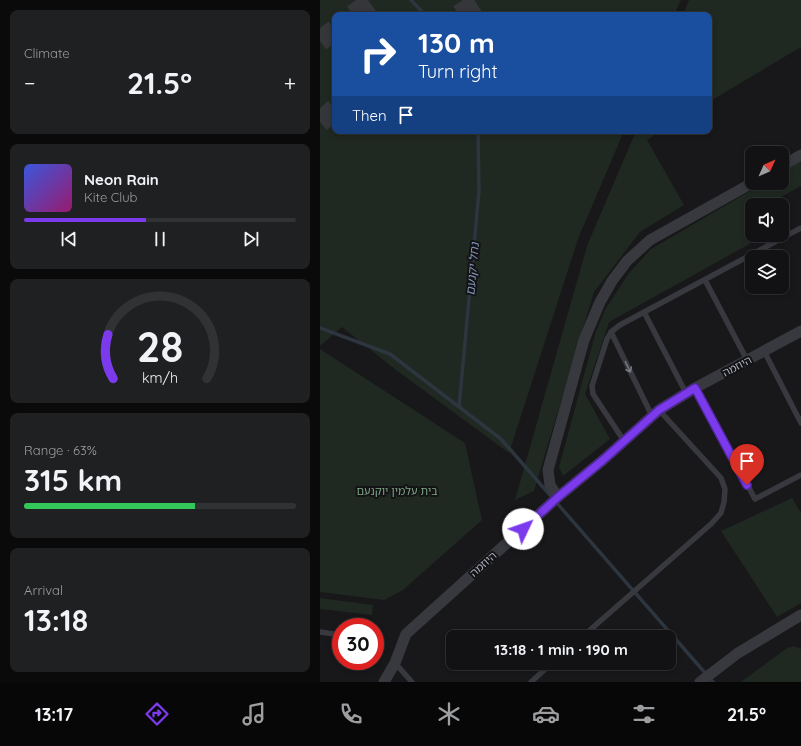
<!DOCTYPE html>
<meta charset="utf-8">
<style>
body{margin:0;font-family:Quicksand,"Noto Sans Hebrew",sans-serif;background:#1f2022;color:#f1f3f6;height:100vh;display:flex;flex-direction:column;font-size:15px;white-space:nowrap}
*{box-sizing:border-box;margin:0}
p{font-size:13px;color:#9c9ea0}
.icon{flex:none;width:22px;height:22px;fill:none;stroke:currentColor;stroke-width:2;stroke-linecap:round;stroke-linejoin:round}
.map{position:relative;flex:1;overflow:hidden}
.details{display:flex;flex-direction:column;gap:10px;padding:10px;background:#0a0a0b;width:320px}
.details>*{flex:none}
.guide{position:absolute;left:12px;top:12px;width:380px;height:122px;border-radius:8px;box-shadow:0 2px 6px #0003,0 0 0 1px #313234;background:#1a4fa0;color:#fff;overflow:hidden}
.needle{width:26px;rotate:45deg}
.fabs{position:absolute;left:425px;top:146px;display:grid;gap:8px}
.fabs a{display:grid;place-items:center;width:44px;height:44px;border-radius:8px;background:#121214;box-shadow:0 2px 6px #0003,0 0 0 1px #313234;font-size:20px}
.speed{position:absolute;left:12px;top:618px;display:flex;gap:8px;font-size:20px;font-weight:700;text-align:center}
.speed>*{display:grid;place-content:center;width:52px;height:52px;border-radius:50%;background:#121214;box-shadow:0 2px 6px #0003,0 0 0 1px #313234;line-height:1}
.speed .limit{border:6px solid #d22;background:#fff;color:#111}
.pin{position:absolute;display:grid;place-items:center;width:34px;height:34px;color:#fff;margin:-41px -17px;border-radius:50% 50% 50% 0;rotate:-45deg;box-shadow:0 0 4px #0007}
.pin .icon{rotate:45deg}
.me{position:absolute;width:44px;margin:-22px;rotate:48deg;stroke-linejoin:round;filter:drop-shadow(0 0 3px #0008)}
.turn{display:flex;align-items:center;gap:14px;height:84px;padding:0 20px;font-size:18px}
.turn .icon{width:52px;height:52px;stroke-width:2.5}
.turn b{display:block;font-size:28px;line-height:34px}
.then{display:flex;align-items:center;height:38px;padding:0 20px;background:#0003;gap:8px;font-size:15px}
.big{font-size:30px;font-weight:700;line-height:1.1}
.details .tile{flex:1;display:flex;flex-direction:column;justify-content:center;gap:6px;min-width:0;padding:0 14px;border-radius:8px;background:#1f2022}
.details .dial{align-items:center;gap:0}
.dial svg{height:104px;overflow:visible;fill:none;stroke:#313234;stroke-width:7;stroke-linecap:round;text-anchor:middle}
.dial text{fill:#f1f3f6;stroke:none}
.song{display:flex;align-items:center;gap:12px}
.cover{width:48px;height:48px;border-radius:6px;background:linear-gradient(135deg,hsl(230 70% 55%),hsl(320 70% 35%))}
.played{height:4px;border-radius:2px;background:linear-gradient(90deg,#7c3aed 45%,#313234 45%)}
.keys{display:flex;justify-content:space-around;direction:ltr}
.heat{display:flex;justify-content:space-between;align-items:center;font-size:22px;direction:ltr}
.charge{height:6px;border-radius:3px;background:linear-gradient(90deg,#34c759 63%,#313234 0)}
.trip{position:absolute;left:126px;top:630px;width:230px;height:40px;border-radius:8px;background:#121214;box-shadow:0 2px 6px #0003,0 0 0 1px #313234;font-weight:700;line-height:40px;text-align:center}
.tab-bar{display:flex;height:64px;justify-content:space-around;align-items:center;background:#070708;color:#9c9ea0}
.tab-bar .icon{width:28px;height:28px}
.tab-bar .active{color:#7c3aed}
.tab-bar b{font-size:18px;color:#f1f3f6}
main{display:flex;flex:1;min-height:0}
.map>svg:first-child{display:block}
.green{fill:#1f2821}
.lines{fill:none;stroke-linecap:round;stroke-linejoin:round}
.stream{stroke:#2d353f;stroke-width:3.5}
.highway-tunnel{stroke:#35363a;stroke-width:21;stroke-dasharray:21 10;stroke-linecap:butt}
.lane{stroke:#38393f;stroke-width:5.5}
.street{stroke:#38393f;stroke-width:11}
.oneway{stroke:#767983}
.route-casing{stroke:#51269a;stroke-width:10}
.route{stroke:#7c3aed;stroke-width:7}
.labels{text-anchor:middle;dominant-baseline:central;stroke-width:4;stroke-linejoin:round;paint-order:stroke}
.street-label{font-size:11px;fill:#a9adba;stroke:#131215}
.park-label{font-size:11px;fill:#7fa685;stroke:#131215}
.water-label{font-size:12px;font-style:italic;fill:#7f98b7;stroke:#131215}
</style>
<main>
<section class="details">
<div class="tile"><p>Climate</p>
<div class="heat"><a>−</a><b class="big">21.5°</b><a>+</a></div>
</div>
<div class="tile">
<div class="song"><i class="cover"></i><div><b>Neon Rain</b><p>Kite Club</p></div></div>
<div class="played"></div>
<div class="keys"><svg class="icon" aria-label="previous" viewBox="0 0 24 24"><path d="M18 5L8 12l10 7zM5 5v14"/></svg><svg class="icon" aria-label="pause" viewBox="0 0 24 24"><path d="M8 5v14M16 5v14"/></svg><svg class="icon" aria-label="next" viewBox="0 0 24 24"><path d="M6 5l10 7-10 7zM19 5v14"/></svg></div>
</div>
<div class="tile dial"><svg viewBox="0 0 100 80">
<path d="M14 69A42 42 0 1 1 86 69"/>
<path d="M14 69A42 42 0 0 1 10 35" stroke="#7c3aed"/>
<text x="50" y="56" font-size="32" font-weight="700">28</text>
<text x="50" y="72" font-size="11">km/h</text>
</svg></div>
<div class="tile"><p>Range · 63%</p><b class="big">315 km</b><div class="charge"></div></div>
<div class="tile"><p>Arrival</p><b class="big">13:18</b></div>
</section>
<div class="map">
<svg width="481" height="682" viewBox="0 0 481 682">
<rect width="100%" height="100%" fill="#18181a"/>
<path class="green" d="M0,0h361l-7,15h-339v116h289l-46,108 -69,214 -113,-83 -54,-43 -22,19z
M369,0h112v47l-92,55v-87h-26z
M316,131h25l-14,9 37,65 -44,27 -46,60 -60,199 -19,9 72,-254z
M481,161v25l-35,19h-14v8l-2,1 2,4v17h9l1,2 -153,85 -24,72 25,45 -47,37 -4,-9 37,-136 10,-23 23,-35 22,-24 113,-66h18v-11z
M0,349l145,94 17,77 -79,70 -19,10 -64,-8z
M472,498l9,15v90l-24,14 -56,-86z
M0,598l53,7 -1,10 -52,-6z
M474,646l7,3v33h-60l46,-34z"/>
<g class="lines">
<path class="stream" d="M91,0l14,15
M0,328l70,26 111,85 212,243
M139,407l20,-216 -1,-60"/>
<path class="highway-tunnel" d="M33,15l21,-15
M139,15l23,-15
M0,41l15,-11
M0,122l15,-13"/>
<path class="lane" d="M385,280l42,80
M324,312l42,81
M291,332l41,84
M444,351l37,72
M375,388l60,111 46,-24
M304,441l-31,-47 -1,-8 15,-47 4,-7 9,-7 181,-97
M0,632l21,3
M262,637l129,-113 10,-11 3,-11 1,-13 -4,-11 -62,-68
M75,663l17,19
M211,682l21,-19"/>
<path class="street" d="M462,166l19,-11
M238,497l-8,-12 -2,-15 36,-130 16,-38 12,-21 15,-20 23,-21 102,-57
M64,682l11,-19 11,-29 152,-137 45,-37 56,-50 36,-22 69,-37 37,-20
M380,682l38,-29 63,-38"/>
</g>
<defs><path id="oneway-shaft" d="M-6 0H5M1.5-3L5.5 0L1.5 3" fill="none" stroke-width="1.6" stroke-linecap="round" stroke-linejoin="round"/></defs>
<use class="oneway" href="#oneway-shaft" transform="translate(308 367) rotate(64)"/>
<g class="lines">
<defs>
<path id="route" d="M203,529l35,-32 45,-37 56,-50 36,-22 52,97"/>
</defs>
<use href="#route" class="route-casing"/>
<use href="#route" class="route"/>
</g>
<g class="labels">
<g class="street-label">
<text transform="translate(417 366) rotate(-28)">היוזמה</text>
<text transform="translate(163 564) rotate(-42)">היוזמה</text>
</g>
<g class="park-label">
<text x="77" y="491">בית עלמין יוקנעם</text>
</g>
<g class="water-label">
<text transform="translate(152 269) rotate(-85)">נחל יקנעם</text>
</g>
</g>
</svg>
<div class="fabs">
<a><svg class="needle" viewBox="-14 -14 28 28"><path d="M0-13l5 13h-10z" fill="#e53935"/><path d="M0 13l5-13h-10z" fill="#9c9ea0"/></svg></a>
<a><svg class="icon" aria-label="sound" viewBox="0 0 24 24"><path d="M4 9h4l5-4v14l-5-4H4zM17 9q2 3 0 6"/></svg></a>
<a><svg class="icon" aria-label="layers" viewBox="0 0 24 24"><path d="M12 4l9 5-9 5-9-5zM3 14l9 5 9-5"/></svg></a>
</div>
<div class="speed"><div class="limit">30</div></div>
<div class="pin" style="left:427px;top:485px;background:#d93025"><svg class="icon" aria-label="arrive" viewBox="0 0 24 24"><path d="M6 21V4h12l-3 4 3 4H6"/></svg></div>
<svg class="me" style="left:203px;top:529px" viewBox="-20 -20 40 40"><circle r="19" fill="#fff"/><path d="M0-13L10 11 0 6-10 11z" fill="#7c3aed"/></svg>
<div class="trip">13:18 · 1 min · 190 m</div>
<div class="guide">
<div class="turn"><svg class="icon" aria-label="right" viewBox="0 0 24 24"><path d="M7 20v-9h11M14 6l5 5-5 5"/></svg><div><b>130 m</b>Turn right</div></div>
<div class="then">Then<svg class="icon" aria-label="arrive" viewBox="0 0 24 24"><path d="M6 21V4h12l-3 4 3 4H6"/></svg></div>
</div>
</div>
</main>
<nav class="tab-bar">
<b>13:17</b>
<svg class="icon active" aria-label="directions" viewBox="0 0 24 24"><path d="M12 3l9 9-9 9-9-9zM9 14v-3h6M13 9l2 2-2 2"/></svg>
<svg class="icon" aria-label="music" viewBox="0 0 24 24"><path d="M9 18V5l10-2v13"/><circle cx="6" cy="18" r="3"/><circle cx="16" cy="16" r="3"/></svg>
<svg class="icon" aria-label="phone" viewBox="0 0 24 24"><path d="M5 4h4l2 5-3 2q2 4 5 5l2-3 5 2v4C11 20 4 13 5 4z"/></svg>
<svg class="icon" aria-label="climate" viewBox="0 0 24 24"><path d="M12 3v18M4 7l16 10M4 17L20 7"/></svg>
<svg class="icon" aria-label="car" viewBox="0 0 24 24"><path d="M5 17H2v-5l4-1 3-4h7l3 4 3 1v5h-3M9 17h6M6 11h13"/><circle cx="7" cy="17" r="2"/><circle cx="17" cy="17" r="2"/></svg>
<svg class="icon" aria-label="filters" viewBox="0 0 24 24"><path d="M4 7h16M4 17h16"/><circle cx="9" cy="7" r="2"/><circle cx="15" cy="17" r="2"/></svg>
<b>21.5°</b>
</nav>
